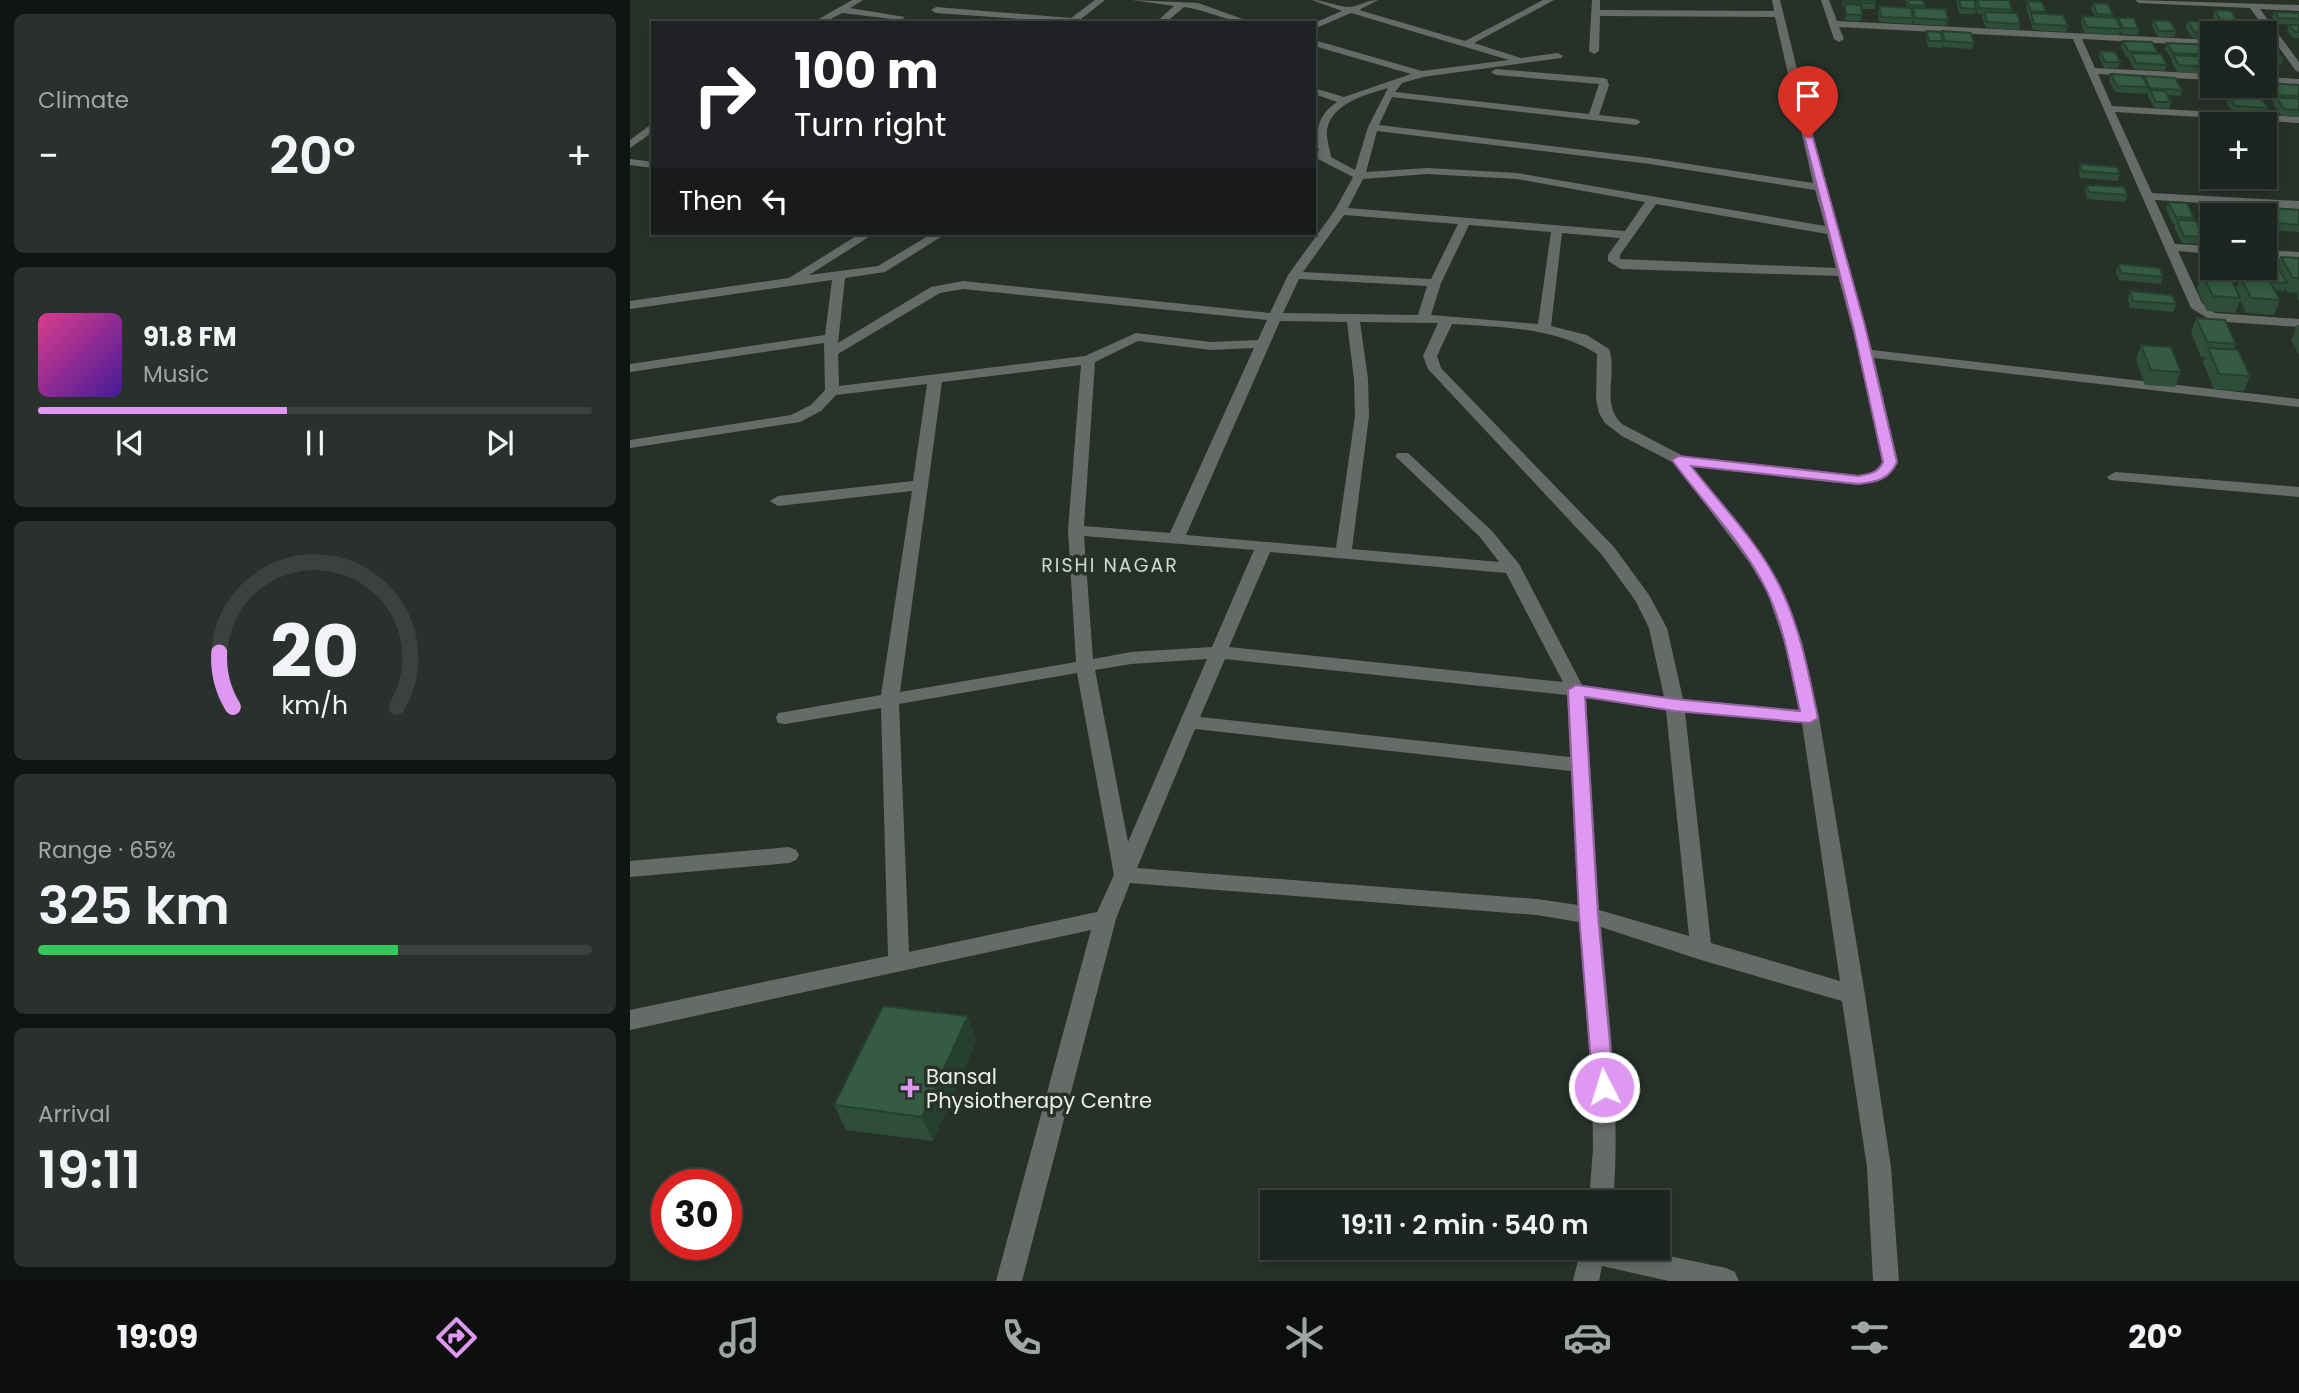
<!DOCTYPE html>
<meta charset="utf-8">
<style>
body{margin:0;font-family:Poppins,sans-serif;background:#2a312d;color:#f1f3f6;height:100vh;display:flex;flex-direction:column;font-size:26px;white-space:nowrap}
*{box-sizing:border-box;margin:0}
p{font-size:23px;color:#a0a5a5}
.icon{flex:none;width:38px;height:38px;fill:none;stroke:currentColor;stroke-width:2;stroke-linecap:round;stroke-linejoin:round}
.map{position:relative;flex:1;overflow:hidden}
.side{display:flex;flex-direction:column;gap:14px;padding:14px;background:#101412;width:630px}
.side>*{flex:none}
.hud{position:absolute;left:21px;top:21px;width:665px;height:214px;border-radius:0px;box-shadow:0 4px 10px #0003,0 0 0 2px #3b423e;background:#202124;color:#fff;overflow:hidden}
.buttons{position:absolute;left:1570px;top:21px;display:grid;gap:14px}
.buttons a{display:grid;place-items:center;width:77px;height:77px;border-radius:0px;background:#1d2520;box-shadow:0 4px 10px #0003,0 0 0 2px #3b423e;font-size:35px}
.speed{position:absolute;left:21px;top:1169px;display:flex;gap:14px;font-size:35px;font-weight:700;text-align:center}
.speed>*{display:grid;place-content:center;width:91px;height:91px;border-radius:50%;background:#1d2520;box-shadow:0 4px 10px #0003,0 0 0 2px #3b423e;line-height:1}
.speed .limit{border:10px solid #d22;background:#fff;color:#111}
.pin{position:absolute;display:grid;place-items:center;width:60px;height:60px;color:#fff;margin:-72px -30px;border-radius:50% 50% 50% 0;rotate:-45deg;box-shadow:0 0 7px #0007}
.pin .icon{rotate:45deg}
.me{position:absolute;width:77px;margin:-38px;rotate:355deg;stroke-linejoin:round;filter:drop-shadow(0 0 5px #0008)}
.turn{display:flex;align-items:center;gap:24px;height:147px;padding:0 28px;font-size:32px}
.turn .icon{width:91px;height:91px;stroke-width:2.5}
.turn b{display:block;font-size:49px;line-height:60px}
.then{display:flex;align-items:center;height:66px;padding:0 28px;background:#0003;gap:14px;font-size:26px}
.big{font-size:52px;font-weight:600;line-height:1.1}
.side .tile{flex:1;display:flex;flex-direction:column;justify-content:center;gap:10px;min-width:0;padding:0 24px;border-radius:10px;background:#2a312d}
.side .dial{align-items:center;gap:0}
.dial svg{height:182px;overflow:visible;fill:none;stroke:#3b423e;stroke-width:7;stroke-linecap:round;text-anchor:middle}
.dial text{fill:#f1f3f6;stroke:none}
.song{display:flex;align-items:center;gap:21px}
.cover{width:84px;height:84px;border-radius:10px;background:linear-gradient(135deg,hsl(330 70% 55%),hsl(260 70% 35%))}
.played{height:7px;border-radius:4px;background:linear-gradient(90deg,#df98f1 45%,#3b423e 45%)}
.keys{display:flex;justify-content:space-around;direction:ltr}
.heat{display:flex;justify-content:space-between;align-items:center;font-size:38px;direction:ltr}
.charge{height:10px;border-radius:5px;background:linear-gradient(90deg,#34c759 65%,#3b423e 0)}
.trip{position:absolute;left:630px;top:1190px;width:410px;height:70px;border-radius:0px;background:#1d2520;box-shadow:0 4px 10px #0003,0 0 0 2px #3b423e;font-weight:600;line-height:70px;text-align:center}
.tabs{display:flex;height:112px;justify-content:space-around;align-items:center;background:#0c0f0d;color:#a0a5a5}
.tabs .icon{width:49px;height:49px}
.tabs .current{color:#df98f1}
.tabs b{font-size:32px;color:#f1f3f6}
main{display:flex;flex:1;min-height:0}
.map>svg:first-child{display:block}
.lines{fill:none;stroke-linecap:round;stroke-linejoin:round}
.minor{fill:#676b68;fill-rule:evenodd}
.wall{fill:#2e4e39}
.shaded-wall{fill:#25402e}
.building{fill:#355b42;stroke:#25402e;stroke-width:2}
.route{fill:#df98f1;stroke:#91639d;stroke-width:2}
.poi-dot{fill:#df98f1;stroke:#27312a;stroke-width:2.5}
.labels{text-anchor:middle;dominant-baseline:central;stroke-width:7;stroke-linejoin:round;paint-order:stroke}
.neighbourhood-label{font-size:19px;letter-spacing:2px;fill:#cedad1;stroke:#27312a}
.near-poi-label{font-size:21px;fill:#e8eee9;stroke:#27312a;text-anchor:start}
</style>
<main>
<section class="side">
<div class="tile"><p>Climate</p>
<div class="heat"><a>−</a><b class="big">20°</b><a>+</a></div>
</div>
<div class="tile">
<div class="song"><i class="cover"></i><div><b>91.8 FM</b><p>Music</p></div></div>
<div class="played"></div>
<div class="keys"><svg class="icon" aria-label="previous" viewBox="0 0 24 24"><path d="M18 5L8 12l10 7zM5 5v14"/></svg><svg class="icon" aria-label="pause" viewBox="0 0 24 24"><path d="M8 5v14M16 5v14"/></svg><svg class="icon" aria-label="next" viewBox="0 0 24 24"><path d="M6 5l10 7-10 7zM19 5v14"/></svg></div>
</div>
<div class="tile dial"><svg viewBox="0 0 100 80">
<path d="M14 69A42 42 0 1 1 86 69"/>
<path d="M14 69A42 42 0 0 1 8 45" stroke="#df98f1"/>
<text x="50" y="56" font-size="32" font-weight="700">20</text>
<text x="50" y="72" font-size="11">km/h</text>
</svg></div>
<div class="tile"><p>Range · 65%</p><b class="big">325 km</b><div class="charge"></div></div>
<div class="tile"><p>Arrival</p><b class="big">19:11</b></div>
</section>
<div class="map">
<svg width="1669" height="1281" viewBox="0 0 1669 1281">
<rect width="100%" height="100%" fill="#27312a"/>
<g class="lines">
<path class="minor" d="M222,0h11l-13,8 55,9 -5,3 -58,-7 -19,10h-11z
M465,0h10l-29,23 -140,-10 -5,-3 5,-3 135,11z
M502,0l66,3 56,20c-24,0 -46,-13 -70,-16l-19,16h-10l19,-17z
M682,0c12,0 29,8 39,7 10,-2 17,-7 27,-7l-19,10 106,31 78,-41h11l-80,43 47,15 37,-5 5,3 -2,2 -138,19 -21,6 -7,9 194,22 10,-30 -103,-9 -5,-3 5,-3 107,9 4,1 2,6 -10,30 37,4 5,3 -5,3 -244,-28 -13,28 271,33 163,25 -38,-166 -175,-1 -1,35 -5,3 -5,-3 3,-51h8v10l174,1 -2,-11h8l46,187 46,163 427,49v8l-425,-49 24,104 -11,15 -29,8 -167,-19 73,94 19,32 19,50 17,75 46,278 26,172 8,114h-26l-6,-114 -25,-166 -141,-41 -100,-33c8,92 20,183 12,275h-24l4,-54 -1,-61 -13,-165 -42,-7 -407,-32 -14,36 -94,362h-26l95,-351 -461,100v-20l258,-54 -7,-248 -96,16 -7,-1 -2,-5 2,-5 7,-1 96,-17 31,-204 -134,15 -8,-5 8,-5 135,-15 14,-97 -91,11 -15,16 -21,11 -170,26v-8l161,-25 20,-10 14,-15 -1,-47 -194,29v-8l195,-29 7,-55 -202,29v-8l159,-23 72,-45h14l-66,42 69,-9 55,-33h14l-62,39 -40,6 -7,65 93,-56 32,-6 307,32 18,-38 47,-65 18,-33 -39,-20v-7l5,1c-5,-21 0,-37 18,-49l-23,-8v-6l30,9 67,-23 -97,-28v-6l108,31 87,-11 -158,-47 -37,16v-6l28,-12zM758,88l-20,39 -13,43 -24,-13c-1,-8 -5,-18 -4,-27 4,-26 39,-36 61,-42zM747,131l273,33 165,26 10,36 -308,-53 -90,-5 -61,4zM797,174l90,5 128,23 -20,29 -277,-23 15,-29zM1026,204l171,30 9,34 -216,-9v-4zM714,215l114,9 -27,55 -128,-7zM839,225l82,7 -13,92 -107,-9 10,-32zM932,233l58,5 -12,17v6l13,8 217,7 21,77 23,109c-5,10 -13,12 -24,13l-175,-19 -61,-32c-22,-20 -4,-51 -13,-75l-22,-14 -36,-9zM669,279l128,7 -9,29 -135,-2zM333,289l304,31 -9,20 -47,2 -75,-9 -51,23 -246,30 -1,-32 102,-61zM650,321l67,1 7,57 1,37 -19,132 -150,-13zM730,322l78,1 -15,33 5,13 174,186 33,45 14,28 15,69 -82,-12 -63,-121 -27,-33 -84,-78h-10l-3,3 85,81 19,25 -147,-13 17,-133 -1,-37zM822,324c49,3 102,3 145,30l-1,45 3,14 6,10 17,13 52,27 75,99 18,30 17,50 15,68 -116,-11 -16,-71 -18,-33 -35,-48 -173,-179 -4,-12zM508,341l73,9 43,-2 -84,185 -86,-7 11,-164zM451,365l-13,165 8,132 -176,30 42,-310zM454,536l170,14 -42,97 -81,5 -38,7zM640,552l236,21 57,109 -334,-35zM577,659l-79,183 -33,-172 36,-6zM595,659l342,36 3,62 -370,-40zM447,673l37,202 -17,37 -188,40 -10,-248zM956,698l80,12 23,226 -90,-26zM1055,712l117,11 38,258 -129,-38zM565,729l376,42 7,134 -41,-6 -400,-31z
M1191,0h8l8,21 375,19v6l-130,-7 13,29 117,6v6l-114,-6 14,32 187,11v6l-184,-11 37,81 147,8v8l-144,-9 20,44 37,2v8l-34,-3 24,52 13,10 84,6v8l-87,-6 -21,-13 -118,-269 -234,-12 5,12 -5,3 -5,-3z
M1505,0l164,5v6l-39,-2 39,53v10l-3,-1 -46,-63 -111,-5z
M1634,77l35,2v6l-35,-2z
M23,123v9l-23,16v-8z
M0,159l23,3v6l-23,-3z
M1634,250l35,2v8l-35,-2z
M1485,472l184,15v10l-189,-17 -3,-3z
M159,847l7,3 3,5 -3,5 -7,3 -159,14v-16z
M951,1248h50l95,20 9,4 4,9h-70l-67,-15 -3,15h-26z"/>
</g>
<path class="wall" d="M1212,0h33v9h-14v12l-16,-1v-12h-2z
M1276,0h17l1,8 24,12 -1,6 -33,-2 -1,-5 -1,5 -33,-2 -1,-10 1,-6 28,2z
M1327,0h17l2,9 -1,5h-16l-2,-11z
M1346,0h33l3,10 -1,3 9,11 -1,6 -33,-2 -4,-10 1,-4h-5l-3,-10z
M1397,1l19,11v2l22,12 -2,6 -33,-2 -7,-23z
M1463,3l20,12 -1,3 5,3 1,-3 21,11 -1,6 -16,-1 -2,-3 -1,4 -34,-2 -4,-11 1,-6 13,1 -4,-8z
M1585,10l23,12 -1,2 10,9h-35v6l-20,-1 -6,-11 2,-6 29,2 -4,-7z
M1644,12l25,1v12l-22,-1 -5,-7z
M1523,20l23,11 -2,6h-16l-6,-11z
M1659,25h10v13h-6l-6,-7z
M1297,31l14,4 1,-4 32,12 -2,6 -29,-2 -1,-3v4l-14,-1 -2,-10z
M1493,41l35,12v1l9,11 -2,6 -31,-2 -5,-10v-2h-3l-5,-10z
M1537,43l45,2v29l-35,-2 -6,-11 1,-2 -7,-10z
M1634,48l19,11 -2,6 -17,-1z
M1470,51l20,11 -2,6h-14l-5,-11z
M1481,74l32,4 1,-2 38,14 -2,6 -13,-1 4,7 -2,7 -15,-1 -6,-12v-2l-1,-2 -1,2 -31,-2 -6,-11z
M1574,80l23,12 -2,6 -16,-1 -7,-11z
M1637,83l32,2v32l-17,-1 -9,-12 1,-3h-1l-8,-11z
M1598,94l40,14 -2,7 -33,-2 -7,-12z
M1450,164l40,10 -2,7 -38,-3 -1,-7z
M1456,185l41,10 -2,7 -38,-3 -2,-7z
M1538,202l26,16v3l10,16 -3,7 -19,-1 -8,-16 1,-3h-2l-7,-15z
M1593,205l76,5v22l-35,-2v-15h-42l-1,-3z
M1651,257l18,1v43l-2,-4 1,-4 -11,-1 -2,-4 -1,3 -10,-1 6,10 -6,15 -28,-2 -6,-13 -5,13 -28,-2 -10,-22 5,-15 34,15 4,-13 12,1 -3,-6 1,-3 27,-1z
M1488,264l45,13 -2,7 -42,-4 -3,-8z
M1500,291l46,13 -3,8 -43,-4 -2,-9z
M1566,318l40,26 -2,6 16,26 -6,15 -30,-2 -11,-26 2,-6h-4l-10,-24z
M1667,325h2v30l-8,-15z
M1511,345l40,27 -6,15 -30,-2 -9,-25z
M347,1040l-44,101 -87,-11 -12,-25z"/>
<path class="shaded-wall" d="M338,1016l9,24 -44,101 -11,-24z"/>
<path class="building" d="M1213,0h32l1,3 -32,-1z
M1278,0h15l2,6 -16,-1z
M1329,0h15l2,9 -15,-1z
M1347,0h32l3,10 -33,-2z
M1397,1l15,1 4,10 -15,-1z
M1463,3l15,1 5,11 -16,-1z
M1215,4l16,1 1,10 -16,-1z
M1249,6l32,2 2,10 -32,-1z
M1283,8l33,1 2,11 -33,-2z
M1585,10l16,1 7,11 -17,-1z
M1354,12l33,1 3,11 -33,-2z
M1644,12l25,1v6l-20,-1z
M1401,13l32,2 5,11 -34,-2z
M1452,16l34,2 5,11 -34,-2z
M1488,18h16l5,11 -16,-1z
M1523,20l17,1 6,10h-17z
M1558,21l33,2 6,10 -33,-1z
M1595,23l16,1 6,9h-16z
M1659,25h10v7h-4z
M1297,31l13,1 3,9h-14z
M1312,31l29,2 3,10 -29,-2z
M1493,41l29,1 6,11 -30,-2z
M1537,43l45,2v10l-39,-2z
M1634,48h11l8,11 -19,-1v-5l2,2 -2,-2z
M1470,51l15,1 5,10h-15z
M1501,53l30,1 6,11 -31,-2z
M1543,55l39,2v10l-33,-2z
M1481,74l31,2 6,11 -31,-1z
M1514,76l31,2 7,12 -32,-2z
M1574,80h8v6h11l4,6 -16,-1z
M1637,83l32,2v11l-24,-1z
M1520,90l15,1 6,11h-15z
M1598,94l32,2 8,12 -33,-2z
M1646,97l23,2v11l-15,-1z
M1450,164l37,3 3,7 -38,-3z
M1456,185l38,2 3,8 -38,-3z
M1538,202l19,1 7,15 -18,-1z
M1593,205l76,5v15l-35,-3v-7h-35z
M1547,220l19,1 8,16 -20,-1z
M1651,257l18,1v20h-6z
M1488,264l42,4 3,9 -42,-4z
M1634,265h12l11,18 -17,-1 -2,-4h-9l-5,-10h10z
M1572,274l28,2 10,22 -27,-2z
M1610,276l28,2 12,22 -29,-2z
M1500,291l42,4 4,9 -43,-3z
M1566,318l29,2 11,24 -29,-2z
M1511,345l30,2 10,25 -30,-2z
M1578,348l30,2 12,26 -31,-2z
M253,1006l85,10 -46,101 -88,-12z"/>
<path class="route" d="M1174,135l9,3 52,188 32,136c-8,18 -21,20 -39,22l-167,-18c31,40 71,80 92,127 18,39 26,82 35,125l-8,5 -135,-12 -90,-14 13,218 16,172 -3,7 -7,2 -8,-2 -3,-7 -14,-172 -11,-225 8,-5 99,14 125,12c-9,-40 -15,-82 -33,-120 -23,-48 -64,-88 -95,-131l7,-4 179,20c12,-2 20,-3 25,-14l-30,-136z"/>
<path class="poi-dot" d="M276.5 1077.5h7v7h7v7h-7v7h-7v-7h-7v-7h7z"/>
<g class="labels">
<g class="neighbourhood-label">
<text x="480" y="565">RISHI NAGAR</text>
</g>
<g class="near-poi-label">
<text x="296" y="1076">Bansal<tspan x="296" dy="24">Physiotherapy Centre</tspan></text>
</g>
</g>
</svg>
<div class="buttons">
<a><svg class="icon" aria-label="search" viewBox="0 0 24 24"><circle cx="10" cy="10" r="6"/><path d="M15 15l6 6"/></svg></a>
<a>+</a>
<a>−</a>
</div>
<div class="speed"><div class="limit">30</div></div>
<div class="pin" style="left:1178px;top:138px;background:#d93025"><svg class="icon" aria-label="arrive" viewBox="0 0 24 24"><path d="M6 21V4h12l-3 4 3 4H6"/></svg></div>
<svg class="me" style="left:974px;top:1087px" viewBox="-20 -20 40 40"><circle r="17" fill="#df98f1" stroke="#fff" stroke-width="3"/><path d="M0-11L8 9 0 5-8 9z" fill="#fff"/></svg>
<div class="trip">19:11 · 2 min · 540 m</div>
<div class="hud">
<div class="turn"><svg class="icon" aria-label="right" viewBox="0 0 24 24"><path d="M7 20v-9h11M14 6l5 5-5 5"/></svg><div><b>100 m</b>Turn right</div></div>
<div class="then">Then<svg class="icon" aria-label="left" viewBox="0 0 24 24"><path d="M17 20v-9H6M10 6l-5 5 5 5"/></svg></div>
</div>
</div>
</main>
<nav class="tabs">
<b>19:09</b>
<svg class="icon current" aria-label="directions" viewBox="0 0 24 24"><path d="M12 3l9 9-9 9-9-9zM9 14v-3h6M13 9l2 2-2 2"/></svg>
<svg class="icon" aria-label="music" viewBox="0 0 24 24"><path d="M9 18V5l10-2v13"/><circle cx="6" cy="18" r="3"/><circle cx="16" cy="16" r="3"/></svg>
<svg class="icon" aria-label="phone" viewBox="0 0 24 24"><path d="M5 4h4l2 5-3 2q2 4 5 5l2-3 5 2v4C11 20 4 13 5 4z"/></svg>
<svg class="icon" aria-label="climate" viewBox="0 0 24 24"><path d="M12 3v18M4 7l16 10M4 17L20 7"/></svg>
<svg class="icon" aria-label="car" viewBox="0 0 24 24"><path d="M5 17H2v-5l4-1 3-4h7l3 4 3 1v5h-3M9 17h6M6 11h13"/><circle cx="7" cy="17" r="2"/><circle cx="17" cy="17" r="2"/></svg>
<svg class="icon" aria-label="filters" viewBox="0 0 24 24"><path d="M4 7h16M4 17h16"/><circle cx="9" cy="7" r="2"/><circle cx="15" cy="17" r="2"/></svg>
<b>20°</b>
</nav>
